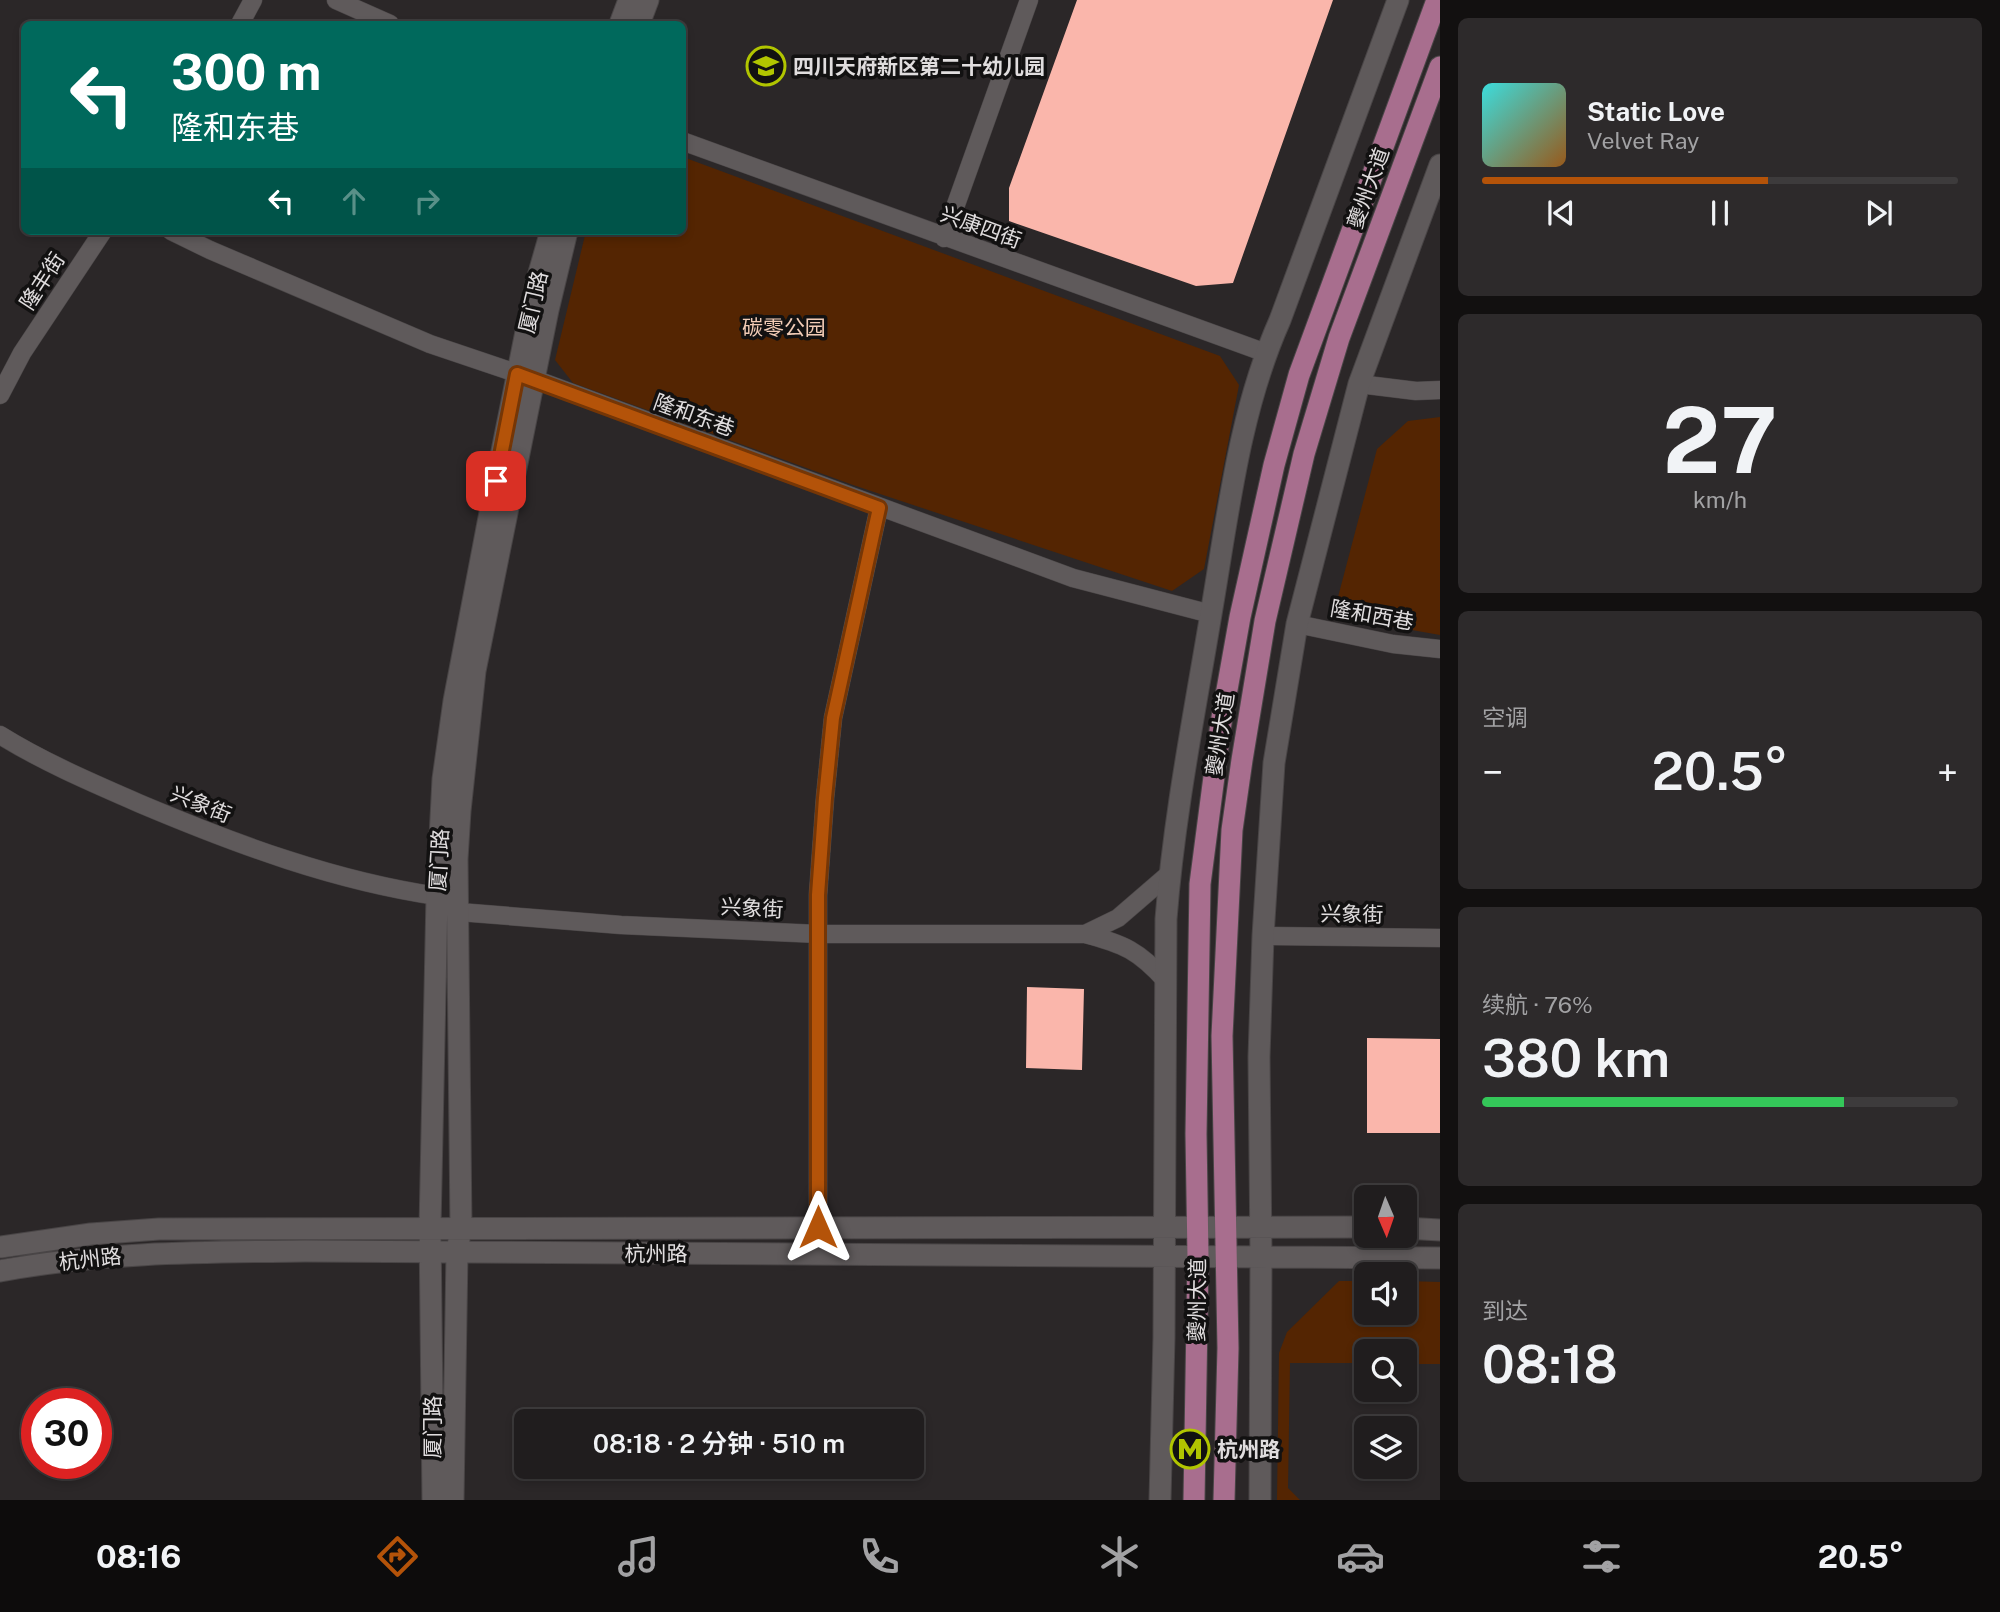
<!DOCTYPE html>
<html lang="zh">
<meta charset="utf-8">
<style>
body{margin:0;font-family:"Public Sans","Noto Sans SC",sans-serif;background:#2d2a2b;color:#f1f3f6;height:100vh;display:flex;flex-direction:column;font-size:26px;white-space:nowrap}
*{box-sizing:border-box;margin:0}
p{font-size:23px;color:#a2a2a4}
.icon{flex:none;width:38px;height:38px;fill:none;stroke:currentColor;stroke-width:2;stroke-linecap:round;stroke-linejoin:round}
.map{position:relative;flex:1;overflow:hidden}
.panel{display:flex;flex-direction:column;gap:18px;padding:18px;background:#121010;width:560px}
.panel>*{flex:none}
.top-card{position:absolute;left:21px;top:21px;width:665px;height:214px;border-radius:10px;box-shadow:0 4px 10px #0003,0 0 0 2px #3d3b3c;background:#00695c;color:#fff;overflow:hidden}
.needle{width:46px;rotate:178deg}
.controls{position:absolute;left:1354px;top:1185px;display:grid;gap:14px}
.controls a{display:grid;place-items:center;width:63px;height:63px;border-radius:10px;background:#201d1e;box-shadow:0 4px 10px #0003,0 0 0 2px #3d3b3c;font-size:35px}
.speed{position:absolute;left:21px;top:1388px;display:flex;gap:14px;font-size:35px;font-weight:700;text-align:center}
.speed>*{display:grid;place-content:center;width:91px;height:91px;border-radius:50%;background:#201d1e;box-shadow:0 4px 10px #0003,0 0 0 2px #3d3b3c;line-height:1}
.speed .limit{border:10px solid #d22;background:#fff;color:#111}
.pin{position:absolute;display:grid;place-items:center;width:60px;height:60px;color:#fff;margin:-30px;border-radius:14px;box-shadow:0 4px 10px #0006}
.me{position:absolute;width:77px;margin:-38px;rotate:0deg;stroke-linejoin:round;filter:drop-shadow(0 0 5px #0008)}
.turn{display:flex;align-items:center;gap:24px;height:147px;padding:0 35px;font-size:32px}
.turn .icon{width:91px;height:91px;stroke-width:2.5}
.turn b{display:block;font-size:49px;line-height:60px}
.lanes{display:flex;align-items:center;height:66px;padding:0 35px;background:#0003;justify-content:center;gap:35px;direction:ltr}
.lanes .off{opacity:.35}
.big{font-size:52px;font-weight:600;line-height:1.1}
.panel .card{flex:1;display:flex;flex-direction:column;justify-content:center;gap:10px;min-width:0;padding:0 24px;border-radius:10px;background:#2d2a2b}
.panel .dial{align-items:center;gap:0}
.dial b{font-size:91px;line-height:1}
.song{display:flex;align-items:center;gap:21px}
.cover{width:84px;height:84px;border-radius:10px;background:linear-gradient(135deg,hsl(180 70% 55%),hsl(30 70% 35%))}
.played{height:7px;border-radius:4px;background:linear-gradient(90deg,#b45309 60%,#3d3b3c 60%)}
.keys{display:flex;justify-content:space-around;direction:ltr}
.heat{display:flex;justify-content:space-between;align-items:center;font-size:38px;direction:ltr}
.charge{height:10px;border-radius:5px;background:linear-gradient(90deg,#34c759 76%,#3d3b3c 0)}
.trip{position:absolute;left:514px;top:1409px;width:410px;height:70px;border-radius:10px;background:#201d1e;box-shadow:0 4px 10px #0003,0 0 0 2px #3d3b3c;font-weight:600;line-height:70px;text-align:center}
.tab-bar{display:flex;height:112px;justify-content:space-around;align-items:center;background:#0d0c0c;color:#a2a2a4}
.tab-bar .icon{width:49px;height:49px}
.tab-bar .current{color:#b45309}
.tab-bar b{font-size:32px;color:#f1f3f6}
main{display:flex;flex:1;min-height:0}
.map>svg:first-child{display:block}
.green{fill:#542502}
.building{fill:#fab6ab}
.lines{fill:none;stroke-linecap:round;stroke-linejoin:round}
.street-casing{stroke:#494546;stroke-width:19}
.secondary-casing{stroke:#494546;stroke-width:23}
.primary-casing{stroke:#494546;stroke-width:23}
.street{stroke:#5f5a5b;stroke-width:18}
.secondary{stroke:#5f5a5b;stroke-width:21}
.primary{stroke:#a86e8e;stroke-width:21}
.route-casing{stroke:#753606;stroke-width:18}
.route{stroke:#b45309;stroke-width:12}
.labels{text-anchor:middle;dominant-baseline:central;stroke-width:7;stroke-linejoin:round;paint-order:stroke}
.poi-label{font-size:21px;font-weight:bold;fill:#e0ddde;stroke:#121111;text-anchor:start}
.street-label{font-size:21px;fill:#e0ddde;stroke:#121111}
.park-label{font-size:21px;fill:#f2ccb6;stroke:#121111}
</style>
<main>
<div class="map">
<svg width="1440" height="1500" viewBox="0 0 1440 1500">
<rect width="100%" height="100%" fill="#2b2728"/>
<path class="green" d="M683,157l537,199 19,29 -35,184 -32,22 -319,-106 -280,-102 -18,-23 31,-129h96z
M1440,417v218l-107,-19 44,-167 31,-28z
M1339,1281h28v31h38v-31l35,1v82h-35v-13h-38v12h-77l-2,125 12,12h-23l2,-147 8,-21z"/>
<path class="building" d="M1077,0h256l-100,283 -37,3 -187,-65v-33z
M1027,987l57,2 -2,81 -56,-2z
M1367,1038l73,1v94h-73z"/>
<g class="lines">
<defs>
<path id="street" d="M336,0l54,24
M240,24l13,-24
M682,141l584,212
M171,231l39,19 220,94 104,35 539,199 138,36
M944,238l85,-238
M1359,384l57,7 24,-1
M0,395l22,-42 81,-122
M1297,624l96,20 47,5
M0,735c45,28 95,49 143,70 95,40 192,76 294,91
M459,912l162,13 198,9h266
M1263,936l177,2
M1166,981c-27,-30 -42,-37 -81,-47l33,-16 51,-44
M818,1227v-332l7,-97 8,-80 46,-210"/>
<path id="secondary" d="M620,24l9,-24
M639,24l9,-24
M1405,1228l35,2
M0,1247l91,-13 68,-5 1208,-2
M0,1271c101,-19 203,-19 305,-20l1135,7
M433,1500l-3,-272 7,-332 6,-117 11,-78 42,-220 39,-194 16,-56
M453,1500l4,-248 4,-24 -4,-369 3,-48 15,-140 73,-361 19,-79
M1160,1500l4,-163 2,-418c8,-103 28,-203 45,-305 17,-99 28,-202 69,-294l118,-320
M1260,1500l1,-243 -2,-200 4,-121 11,-173 23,-139 62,-240 81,-219"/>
<path id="primary" d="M1194,1500l4,-243 -2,-123 4,-250 21,-161 19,-106 34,-152 25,-90 138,-375
M1224,1500l4,-152 -6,-312 10,-206 10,-70 23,-139 39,-167 35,-116 101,-271"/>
</defs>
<use href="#street" class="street-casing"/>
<use href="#secondary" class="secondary-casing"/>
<use href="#primary" class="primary-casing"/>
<use href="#street" class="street"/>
<use href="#secondary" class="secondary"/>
<use href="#primary" class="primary"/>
</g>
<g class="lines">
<defs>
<path id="route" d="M496,481l21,-107 362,134 -46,210 -8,80 -7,97v332"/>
</defs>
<use href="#route" class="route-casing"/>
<use href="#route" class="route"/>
</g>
<defs>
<symbol id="school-ring" viewBox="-11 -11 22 22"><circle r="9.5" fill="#121111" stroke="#b1c500" stroke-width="1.5"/><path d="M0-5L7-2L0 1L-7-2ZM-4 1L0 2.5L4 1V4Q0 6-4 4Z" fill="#b1c500"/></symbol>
<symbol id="metro-ring" viewBox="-11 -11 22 22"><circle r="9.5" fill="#121111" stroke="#b1c500" stroke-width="1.5"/><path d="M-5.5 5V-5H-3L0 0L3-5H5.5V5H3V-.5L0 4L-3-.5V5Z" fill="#b1c500"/></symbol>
</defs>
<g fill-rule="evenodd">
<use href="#school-ring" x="744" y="44" width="44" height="44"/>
<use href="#metro-ring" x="1168" y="1427" width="44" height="44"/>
</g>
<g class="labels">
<g class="poi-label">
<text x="793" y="66">四川天府新区第二十幼儿园</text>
<text x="1217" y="1449">杭州路</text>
</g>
<g class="street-label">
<text transform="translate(1368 188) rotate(-70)">夔州大道</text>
<text transform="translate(981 227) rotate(20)">兴康四街</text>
<text transform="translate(42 281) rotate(-57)">隆丰街</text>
<text transform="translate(533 302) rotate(-77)">厦门路</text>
<text transform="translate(694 415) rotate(20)">隆和东巷</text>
<text transform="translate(1372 615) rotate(10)">隆和西巷</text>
<text transform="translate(1220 734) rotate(-81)">夔州大道</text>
<text transform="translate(201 804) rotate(22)">兴象街</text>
<text transform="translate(439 860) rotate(-87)">厦门路</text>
<text transform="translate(752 908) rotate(3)">兴象街</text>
<text transform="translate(1352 914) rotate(1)">兴象街</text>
<text x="656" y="1253">杭州路</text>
<text transform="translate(90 1259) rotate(-6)">杭州路</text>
<text transform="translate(1197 1300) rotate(-89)">夔州大道</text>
<text transform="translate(432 1427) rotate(-90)">厦门路</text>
</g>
<g class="park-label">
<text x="784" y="327">碳零公园</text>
</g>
</g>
</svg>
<div class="controls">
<a><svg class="needle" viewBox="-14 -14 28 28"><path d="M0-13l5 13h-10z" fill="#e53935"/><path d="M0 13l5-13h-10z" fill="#a2a2a4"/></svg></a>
<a><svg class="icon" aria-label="sound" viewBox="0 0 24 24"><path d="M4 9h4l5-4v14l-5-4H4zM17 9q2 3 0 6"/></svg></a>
<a><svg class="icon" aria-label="search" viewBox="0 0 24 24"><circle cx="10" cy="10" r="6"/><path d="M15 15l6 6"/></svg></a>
<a><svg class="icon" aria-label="layers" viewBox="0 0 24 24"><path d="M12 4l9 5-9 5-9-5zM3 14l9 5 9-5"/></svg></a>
</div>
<div class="speed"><div class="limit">30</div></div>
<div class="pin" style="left:496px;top:481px;background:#d93025"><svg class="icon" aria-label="arrive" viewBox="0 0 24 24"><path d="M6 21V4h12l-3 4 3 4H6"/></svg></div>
<svg class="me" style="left:818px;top:1227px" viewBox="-20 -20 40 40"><path d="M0-17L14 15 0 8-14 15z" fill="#b45309" stroke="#fff" stroke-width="4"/></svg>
<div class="trip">08:18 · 2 分钟 · 510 m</div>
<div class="top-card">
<div class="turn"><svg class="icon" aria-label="left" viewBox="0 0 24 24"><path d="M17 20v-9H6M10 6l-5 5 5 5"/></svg><div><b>300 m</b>隆和东巷</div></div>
<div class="lanes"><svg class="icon" aria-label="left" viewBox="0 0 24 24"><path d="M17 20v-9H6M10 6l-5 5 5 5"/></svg><svg class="icon off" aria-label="ahead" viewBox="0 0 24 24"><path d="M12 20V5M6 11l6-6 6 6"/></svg><svg class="icon off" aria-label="right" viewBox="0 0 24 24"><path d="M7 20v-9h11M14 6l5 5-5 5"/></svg></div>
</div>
</div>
<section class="panel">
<div class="card">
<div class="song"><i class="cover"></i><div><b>Static Love</b><p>Velvet Ray</p></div></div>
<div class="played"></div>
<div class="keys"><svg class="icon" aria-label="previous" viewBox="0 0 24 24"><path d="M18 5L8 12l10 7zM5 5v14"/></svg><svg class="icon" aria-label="pause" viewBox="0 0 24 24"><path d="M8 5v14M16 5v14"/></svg><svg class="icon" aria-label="next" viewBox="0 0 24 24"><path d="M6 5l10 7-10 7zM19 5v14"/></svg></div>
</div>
<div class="card dial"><b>27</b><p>km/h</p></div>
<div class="card"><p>空调</p>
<div class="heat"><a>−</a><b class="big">20.5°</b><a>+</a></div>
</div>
<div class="card"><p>续航 · 76%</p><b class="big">380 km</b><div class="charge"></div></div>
<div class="card"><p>到达</p><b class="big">08:18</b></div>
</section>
</main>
<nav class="tab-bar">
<b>08:16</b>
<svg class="icon current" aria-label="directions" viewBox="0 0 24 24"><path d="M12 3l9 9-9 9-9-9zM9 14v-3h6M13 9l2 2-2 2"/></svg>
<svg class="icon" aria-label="music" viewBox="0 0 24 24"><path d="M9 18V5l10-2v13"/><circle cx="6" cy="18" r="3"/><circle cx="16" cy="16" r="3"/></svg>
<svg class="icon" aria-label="phone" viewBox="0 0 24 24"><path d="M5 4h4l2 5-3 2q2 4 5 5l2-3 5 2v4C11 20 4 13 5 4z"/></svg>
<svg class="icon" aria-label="climate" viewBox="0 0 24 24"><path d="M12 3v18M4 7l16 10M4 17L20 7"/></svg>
<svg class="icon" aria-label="car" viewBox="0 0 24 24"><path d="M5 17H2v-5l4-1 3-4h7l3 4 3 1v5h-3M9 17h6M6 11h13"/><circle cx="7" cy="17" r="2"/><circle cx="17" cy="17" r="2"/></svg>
<svg class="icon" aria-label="filters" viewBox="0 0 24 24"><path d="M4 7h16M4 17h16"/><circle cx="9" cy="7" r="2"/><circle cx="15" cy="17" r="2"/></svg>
<b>20.5°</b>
</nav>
